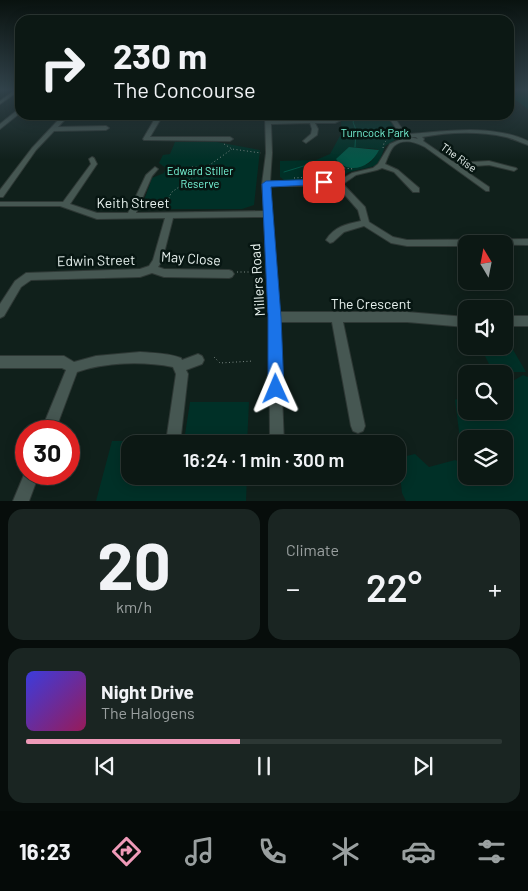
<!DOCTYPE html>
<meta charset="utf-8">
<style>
body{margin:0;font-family:Barlow,sans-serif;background:#1a2522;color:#f1f3f6;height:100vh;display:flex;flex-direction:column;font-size:19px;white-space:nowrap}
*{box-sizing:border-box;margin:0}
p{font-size:16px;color:#9aa0a0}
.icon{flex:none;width:28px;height:28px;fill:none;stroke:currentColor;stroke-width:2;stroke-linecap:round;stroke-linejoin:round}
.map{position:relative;height:501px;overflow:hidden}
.drawer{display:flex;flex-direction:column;gap:8px;padding:8px;background:#070d0b;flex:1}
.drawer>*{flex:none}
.top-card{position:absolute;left:15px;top:15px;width:499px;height:105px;border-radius:15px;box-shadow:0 2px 12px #0003,0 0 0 1px #2c3734;background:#0c1814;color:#f1f3f6;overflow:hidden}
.needle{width:32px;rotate:350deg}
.fabs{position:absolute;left:458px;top:235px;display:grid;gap:10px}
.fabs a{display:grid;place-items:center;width:55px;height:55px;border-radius:10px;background:#0c1814;box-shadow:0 2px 12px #0003,0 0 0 1px #2c3734;font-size:25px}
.speed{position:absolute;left:15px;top:420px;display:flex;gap:10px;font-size:25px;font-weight:700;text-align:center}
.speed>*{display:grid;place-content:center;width:65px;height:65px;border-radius:50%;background:#0c1814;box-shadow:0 2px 12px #0003,0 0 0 1px #2c3734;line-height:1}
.speed .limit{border:8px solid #d22;background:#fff;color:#111}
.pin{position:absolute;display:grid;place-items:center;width:42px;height:42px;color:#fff;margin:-21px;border-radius:10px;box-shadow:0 2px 8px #0006}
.me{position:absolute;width:55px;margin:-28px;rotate:359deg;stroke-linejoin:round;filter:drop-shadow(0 0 4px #0008)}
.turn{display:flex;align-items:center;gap:18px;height:105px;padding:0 15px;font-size:22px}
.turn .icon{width:65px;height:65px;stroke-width:2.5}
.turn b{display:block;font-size:35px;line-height:42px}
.big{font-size:38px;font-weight:600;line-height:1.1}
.drawer .tile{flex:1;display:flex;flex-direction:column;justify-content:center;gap:8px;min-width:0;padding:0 18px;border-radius:15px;background:#1a2522}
.drawer .dial{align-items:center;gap:0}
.dial b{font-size:65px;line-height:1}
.song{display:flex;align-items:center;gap:15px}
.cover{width:60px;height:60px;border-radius:8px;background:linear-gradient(135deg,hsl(240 70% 55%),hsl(330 70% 35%))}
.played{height:5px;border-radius:2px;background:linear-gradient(90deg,#ef9ab8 45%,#2c3734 45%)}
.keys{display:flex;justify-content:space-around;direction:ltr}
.heat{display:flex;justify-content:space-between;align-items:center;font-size:28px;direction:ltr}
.drawer .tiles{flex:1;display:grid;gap:8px;grid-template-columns:1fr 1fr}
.tile:last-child{grid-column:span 2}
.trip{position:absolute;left:121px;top:435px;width:285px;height:50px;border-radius:15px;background:#0c1814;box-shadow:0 2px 12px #0003,0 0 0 1px #2c3734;font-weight:600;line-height:50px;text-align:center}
.tabs{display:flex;height:80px;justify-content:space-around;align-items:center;background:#050a08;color:#9aa0a0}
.tabs .icon{width:35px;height:35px}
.tabs .selected{color:#ef9ab8}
.tabs b{font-size:22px;color:#f1f3f6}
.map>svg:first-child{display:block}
.green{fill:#003027;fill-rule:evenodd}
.water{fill:#045647}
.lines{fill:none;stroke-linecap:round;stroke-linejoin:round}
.stream{stroke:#045647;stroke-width:1}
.minor-casing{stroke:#2e3835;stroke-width:2}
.path{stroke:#7b8884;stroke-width:1;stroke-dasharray:1 2.5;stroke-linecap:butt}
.minor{fill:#465752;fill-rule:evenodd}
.route{fill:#1a73e8;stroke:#114b97}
.labels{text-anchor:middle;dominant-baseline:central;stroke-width:5;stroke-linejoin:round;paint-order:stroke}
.far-park-label{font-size:11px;fill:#79fadb;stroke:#071612}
.far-street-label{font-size:11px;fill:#e8f2ef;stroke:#071612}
.street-label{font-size:14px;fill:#e8f2ef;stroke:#071612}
</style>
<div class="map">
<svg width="528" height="501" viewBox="0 0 528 501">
<rect width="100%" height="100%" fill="#10201b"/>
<path class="green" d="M509,90h19v19l-19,-14z
M344,115h44l12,22 -15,9 -6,17 -4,3 -26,6 -14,8h-51l-4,-3v-16l36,-1 14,-6 12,-22 -1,-10zM349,147l29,2c-5,13 -8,16 -22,18z
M175,142h42l43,8 -6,55 -12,4h-101l11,-31 12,-5 2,-5 -7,-5 4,-8 7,-1z
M504,334l22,38h-33l-13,-26h24z
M523,375l5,2v124h-122l-4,-8 -4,-35 17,-4 14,13 26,-7 11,5v11h38v-37h-38v6l-6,-6 -5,-39 11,-6v17h38v-10l2,-1 -2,-14z
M190,402h59l-2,42h-117v32h117l-1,25h-150l16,-60h72z"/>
<path class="water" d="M349,147l30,3c-8,17 -30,26 -43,9z"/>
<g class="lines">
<path class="stream" d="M355,147l1,-17 -3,-8 4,-7
M284,172l23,-7 23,1 8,-5"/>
<defs>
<path id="minor" d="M15,90h5l-20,14v-3z
M20,108v5l-20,16v-5z
M63,115h6l-11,12 48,-1 3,2 -3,2 -52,1 -18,19 -33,47h-3v-7l32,-42z
M157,115h6l-13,22h80l3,2 -3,2 -86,-1 -1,-1z
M265,115h6v5l63,-1 4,-2v-2h6l-1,4 -8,4h-20l3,6 -1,6 -11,8 -3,-2 8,-7 1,-5 -2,-6 -39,1 1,29 -2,29h67l15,-9 21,-5 5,-4 12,-20 14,-6 -2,-2 2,-1 -6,-4 -11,-16h6l9,14 8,5c38,-3 81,-10 118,7v4c-8,-3 -15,-6 -22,-8 -27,-6 -57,-5 -84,0l2,2 -1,2 32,22 34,-2 27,7 1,1 -3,2 -25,-6 -29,2 29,20v4h-3l-61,-44c-9,-5 -22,-9 -31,-1 -4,4 -7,13 -9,18l13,6 21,18v4h-6l-19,-20 -12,-4 -5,2 -21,5 -13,9 22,23 4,15 24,15 14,3 121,-1v6l-62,-1v2h-59l-16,-3 -27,-17 -20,6 -11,10 -3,1 -4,-3c8,-13 20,-16 35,-19l-3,-11 -21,-24h-67l9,126h128l59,5v10l-59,-5h-64l22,104 -2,5 -5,2 -5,-2 -2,-5 -19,-104h-53l5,122h-14l-1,-127 -5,-100 -91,1 -11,43 -4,6 6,2 65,1 3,1 2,3 -2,3 -3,1 -65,-1 -12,-4 -12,4 -109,3 -10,7 -17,29 -4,2v-14l15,-23 11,-8 114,-4 9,-3 4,-6 12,-42 -68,1 -37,-13h-60v-4h63l28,-38 -2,-5 3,-2 2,1 3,6 -27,40 27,9h31l18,-38 9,-8 3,2 -6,7 -16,37 128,-2 -2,-27 4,-31zM410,137h6l2,2z
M504,316h24v10h-24z
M140,352c13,1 28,1 41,6l1,2 16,-6 4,2 2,4 -2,4 -16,6 2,4 -7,61 -2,5 -5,2 -5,-2 -2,-5 9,-61 -3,-7c-30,-6 -67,-5 -96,5l-22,59h-14l25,-61 -4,-2h-62v-12h64l10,6 22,-6z
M26,470v4h13l-10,27h-16z"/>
</defs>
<use href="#minor" class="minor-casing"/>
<path class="path" d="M224,144l8,5 29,4
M383,148l1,-5 11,-11
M192,167h13
M294,178l37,-2 13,-8 9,1
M169,209v-12l3,-5 60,-43
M237,272h18
M214,357l6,6 33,-2"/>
<use href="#minor" class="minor"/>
</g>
<linearGradient id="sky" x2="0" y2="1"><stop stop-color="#09120f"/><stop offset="0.56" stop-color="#31424a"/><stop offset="1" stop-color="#31424a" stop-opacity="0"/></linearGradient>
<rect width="528" height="160" fill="url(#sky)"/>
<path class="route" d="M324,179l5,3 -2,2 -56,3 10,130 3,72 -3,6 -5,2 -6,-2 -2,-6v-72l-6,-133 4,-3z"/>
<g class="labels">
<g class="far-park-label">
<text x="375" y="132">Turncock Park</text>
<text x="200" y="170">Edward Stiller<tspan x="200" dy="13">Reserve</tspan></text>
</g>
<g class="far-street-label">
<text transform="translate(459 157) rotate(36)">The Rise</text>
</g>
<g class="street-label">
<text x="133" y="202">Keith Street</text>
<text transform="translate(191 258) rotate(4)">May Close</text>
<text transform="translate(96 260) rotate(-1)">Edwin Street</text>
<text transform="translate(257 280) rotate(-94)">Millers Road</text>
<text x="371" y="303">The Crescent</text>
</g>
</g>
</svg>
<div class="fabs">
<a><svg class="needle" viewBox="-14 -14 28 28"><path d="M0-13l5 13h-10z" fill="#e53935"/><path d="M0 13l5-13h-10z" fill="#9aa0a0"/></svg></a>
<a><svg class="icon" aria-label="sound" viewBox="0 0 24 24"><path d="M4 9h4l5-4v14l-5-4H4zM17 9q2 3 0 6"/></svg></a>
<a><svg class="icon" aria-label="search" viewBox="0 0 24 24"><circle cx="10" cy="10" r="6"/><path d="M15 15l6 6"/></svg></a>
<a><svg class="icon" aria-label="layers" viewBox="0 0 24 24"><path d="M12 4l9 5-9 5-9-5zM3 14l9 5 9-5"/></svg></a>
</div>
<div class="speed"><div class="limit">30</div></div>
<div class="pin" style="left:324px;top:182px;background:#d93025"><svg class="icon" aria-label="arrive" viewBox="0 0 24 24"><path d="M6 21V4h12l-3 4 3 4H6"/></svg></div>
<svg class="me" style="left:276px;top:389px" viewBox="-20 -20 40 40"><path d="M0-17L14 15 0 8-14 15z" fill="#1a73e8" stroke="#fff" stroke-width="4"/></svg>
<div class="trip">16:24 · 1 min · 300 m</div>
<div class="top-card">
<div class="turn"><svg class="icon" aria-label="right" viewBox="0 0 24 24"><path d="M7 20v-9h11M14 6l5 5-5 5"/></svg><div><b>230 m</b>The Concourse</div></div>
</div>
</div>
<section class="drawer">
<div class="tiles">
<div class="tile dial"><b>20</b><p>km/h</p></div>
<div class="tile"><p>Climate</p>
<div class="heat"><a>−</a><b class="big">22°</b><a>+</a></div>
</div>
<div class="tile">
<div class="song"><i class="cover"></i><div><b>Night Drive</b><p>The Halogens</p></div></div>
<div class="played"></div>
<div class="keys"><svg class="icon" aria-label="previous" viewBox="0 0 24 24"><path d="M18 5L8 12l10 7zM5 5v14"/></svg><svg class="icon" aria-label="pause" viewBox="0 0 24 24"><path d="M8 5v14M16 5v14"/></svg><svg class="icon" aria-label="next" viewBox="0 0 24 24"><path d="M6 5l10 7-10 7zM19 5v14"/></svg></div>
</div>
</div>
</section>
<nav class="tabs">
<b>16:23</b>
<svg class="icon selected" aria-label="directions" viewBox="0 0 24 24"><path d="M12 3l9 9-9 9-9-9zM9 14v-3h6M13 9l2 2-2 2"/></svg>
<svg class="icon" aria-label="music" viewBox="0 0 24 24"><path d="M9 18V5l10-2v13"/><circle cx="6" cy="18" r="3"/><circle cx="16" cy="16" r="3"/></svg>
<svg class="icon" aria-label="phone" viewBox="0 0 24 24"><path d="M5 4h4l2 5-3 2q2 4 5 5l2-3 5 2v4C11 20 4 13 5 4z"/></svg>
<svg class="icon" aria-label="climate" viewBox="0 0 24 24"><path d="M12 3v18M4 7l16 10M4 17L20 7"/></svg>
<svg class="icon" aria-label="car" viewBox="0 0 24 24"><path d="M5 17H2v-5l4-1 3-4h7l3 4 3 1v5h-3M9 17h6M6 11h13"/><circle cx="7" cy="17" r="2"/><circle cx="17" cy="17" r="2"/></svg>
<svg class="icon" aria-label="filters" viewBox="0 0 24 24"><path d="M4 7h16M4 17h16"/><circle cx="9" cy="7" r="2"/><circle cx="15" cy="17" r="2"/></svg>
</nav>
